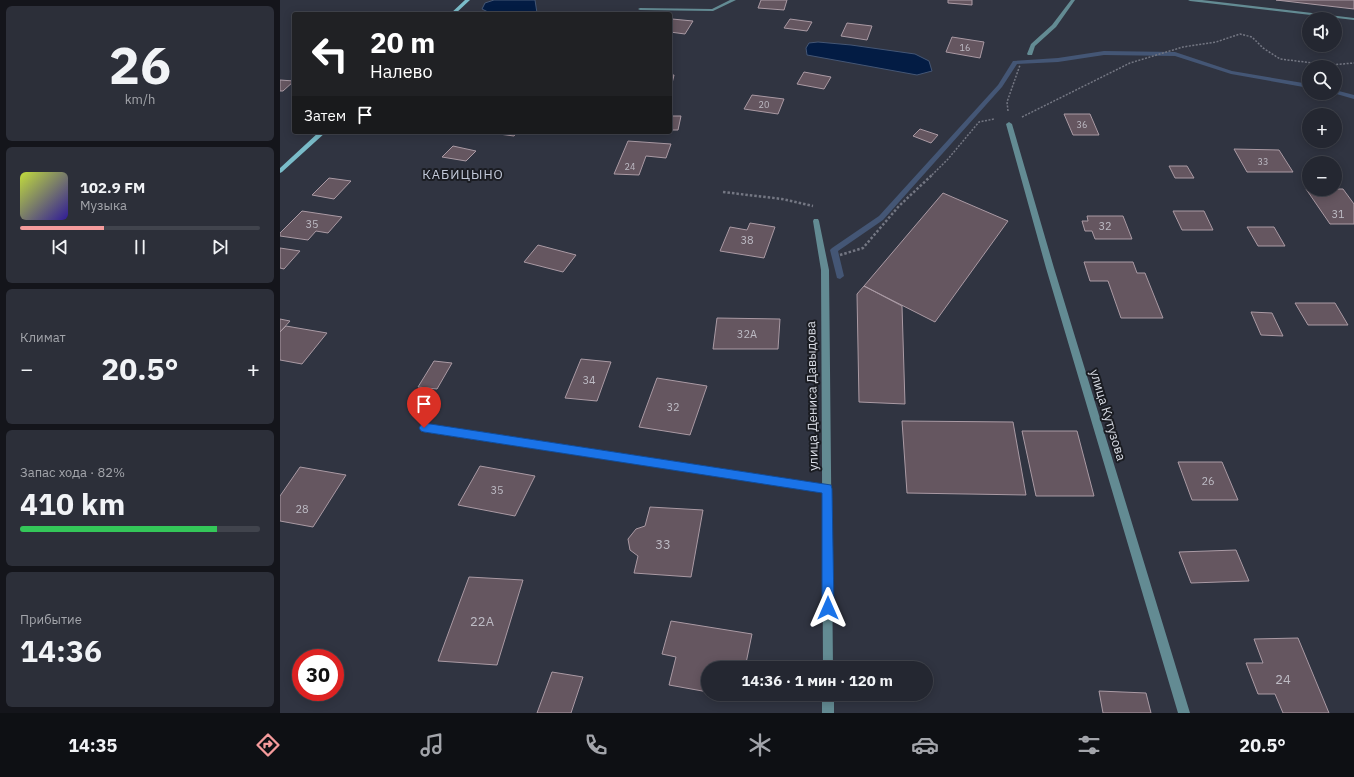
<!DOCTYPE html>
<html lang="ru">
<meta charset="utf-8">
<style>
body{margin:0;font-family:"IBM Plex Sans",sans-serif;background:#2c2f39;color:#f1f3f6;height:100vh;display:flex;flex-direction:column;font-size:15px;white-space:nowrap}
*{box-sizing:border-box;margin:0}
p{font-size:13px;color:#a3a5ab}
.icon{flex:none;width:22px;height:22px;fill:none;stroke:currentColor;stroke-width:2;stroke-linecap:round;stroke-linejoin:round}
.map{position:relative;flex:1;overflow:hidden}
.panel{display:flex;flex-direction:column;gap:6px;padding:6px;background:#14151b;width:280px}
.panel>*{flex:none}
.hud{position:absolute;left:12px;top:12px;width:380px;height:122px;border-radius:4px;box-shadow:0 2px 10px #0003,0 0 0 1px #41444d;background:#202124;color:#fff;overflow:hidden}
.tools{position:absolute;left:1022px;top:12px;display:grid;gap:8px}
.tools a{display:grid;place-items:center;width:40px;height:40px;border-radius:50%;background:#242731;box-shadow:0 2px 10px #0003,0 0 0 1px #41444d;font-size:20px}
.speed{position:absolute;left:12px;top:649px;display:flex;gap:8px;font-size:20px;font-weight:700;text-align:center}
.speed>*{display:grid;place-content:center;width:52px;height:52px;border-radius:50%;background:#242731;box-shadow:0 2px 10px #0003,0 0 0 1px #41444d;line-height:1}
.speed .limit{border:6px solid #d22;background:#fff;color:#111}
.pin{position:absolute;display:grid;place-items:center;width:34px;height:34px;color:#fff;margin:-41px -17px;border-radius:50% 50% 50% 0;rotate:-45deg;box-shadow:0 0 4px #0007}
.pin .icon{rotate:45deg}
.me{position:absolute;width:44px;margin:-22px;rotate:0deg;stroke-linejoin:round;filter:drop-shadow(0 0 3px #0008)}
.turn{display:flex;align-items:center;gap:14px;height:84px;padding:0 12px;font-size:18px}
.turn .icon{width:52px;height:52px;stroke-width:2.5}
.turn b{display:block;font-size:28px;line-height:34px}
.then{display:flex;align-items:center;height:38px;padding:0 12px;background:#0003;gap:8px;font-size:15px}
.big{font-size:30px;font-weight:700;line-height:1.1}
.panel .tile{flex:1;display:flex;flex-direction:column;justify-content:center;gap:6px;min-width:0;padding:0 14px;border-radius:6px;background:#2c2f39}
.panel .dial{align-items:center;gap:0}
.dial b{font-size:52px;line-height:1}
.song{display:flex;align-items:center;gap:12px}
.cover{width:48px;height:48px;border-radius:6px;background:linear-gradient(135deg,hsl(70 70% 55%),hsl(250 70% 35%))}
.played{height:4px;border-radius:2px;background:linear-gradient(90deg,#f59b9c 35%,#41444d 35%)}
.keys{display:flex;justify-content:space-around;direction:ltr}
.heat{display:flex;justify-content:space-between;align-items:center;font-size:22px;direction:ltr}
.charge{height:6px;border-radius:3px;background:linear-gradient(90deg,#34c759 82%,#41444d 0)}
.trip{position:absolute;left:421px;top:661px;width:232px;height:40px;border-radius:20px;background:#242731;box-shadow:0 2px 10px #0003,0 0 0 1px #41444d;font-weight:700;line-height:40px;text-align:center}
.menu{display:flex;height:64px;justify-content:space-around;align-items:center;background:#0e1014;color:#a3a5ab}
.menu .icon{width:28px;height:28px}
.menu .current{color:#f59b9c}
.menu b{font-size:18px;color:#f1f3f6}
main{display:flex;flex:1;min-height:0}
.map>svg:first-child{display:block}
.water{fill:#031c44;stroke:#445675}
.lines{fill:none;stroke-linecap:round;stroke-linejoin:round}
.stream{fill:#445675;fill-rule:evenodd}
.building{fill:#655660;stroke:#aa9aa4}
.path-far1{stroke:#747783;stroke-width:1.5;stroke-dasharray:2 1.5;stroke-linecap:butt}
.path{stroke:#747783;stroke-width:2.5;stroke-dasharray:2.5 2;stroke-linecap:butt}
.lane{fill:#638b93;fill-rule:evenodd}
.street{fill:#638b93;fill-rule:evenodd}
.secondary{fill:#7abcc9;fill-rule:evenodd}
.route{fill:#1a73e8;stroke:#114b97}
.labels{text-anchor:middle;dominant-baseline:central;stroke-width:4;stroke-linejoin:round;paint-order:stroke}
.far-number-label{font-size:9px;fill:#bdbbc4}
.number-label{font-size:11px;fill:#bdbbc4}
.far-quarter-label{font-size:13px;letter-spacing:1px;fill:#c3cada;stroke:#1a1c22}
.street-label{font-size:13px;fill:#dadde6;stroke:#1a1c22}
.near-number-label{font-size:13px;fill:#bdbbc4}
</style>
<main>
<section class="panel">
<div class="tile dial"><b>26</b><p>km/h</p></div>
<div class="tile">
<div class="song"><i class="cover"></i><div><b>102.9 FM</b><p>Музыка</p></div></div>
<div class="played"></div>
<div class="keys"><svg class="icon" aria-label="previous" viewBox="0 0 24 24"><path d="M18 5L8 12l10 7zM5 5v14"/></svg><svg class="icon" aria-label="pause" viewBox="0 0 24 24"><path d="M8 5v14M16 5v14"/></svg><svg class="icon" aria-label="next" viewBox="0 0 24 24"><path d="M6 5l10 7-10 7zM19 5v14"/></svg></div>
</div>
<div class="tile"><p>Климат</p>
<div class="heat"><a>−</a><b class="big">20.5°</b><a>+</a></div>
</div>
<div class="tile"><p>Запас хода · 82%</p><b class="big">410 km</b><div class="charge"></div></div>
<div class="tile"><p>Прибытие</p><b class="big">14:36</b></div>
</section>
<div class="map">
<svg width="1074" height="713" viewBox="0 0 1074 713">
<rect width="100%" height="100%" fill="#303441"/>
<path class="water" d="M214,0h41l2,13 -45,1 -10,-5 3,-6z
M538,42l33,3 64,9 14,7 3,10 -15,4 -110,-20 -1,-7 3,-5z"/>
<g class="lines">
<path class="stream" d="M824,51l71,1 57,19 77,13v4l-78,-14 -56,-18 -71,-1 -46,7 -41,2 -15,23 -119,133 -45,31 6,25 -4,3 -3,-1 -7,-28 2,-2 47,-32 119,-131 15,-24 45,-3z
M1055,90l19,5v4l-21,-6h2z"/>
</g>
<path class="building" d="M481,0h26l-3,10 -26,-2z
M668,0h24v5l-24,-2z
M996,0h78v9z
M392,19l21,2 -8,13 -15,-2v-10z
M510,19l22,3 -5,9 -23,-3z
M567,23l25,3 -5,14 -26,-4z
M672,37l32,5 -4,16 -34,-6z
M524,72l27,5 -7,12 -27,-5z
M390,75h4l-4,17z
M0,80l14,1 -11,10h-3z
M472,95l32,4 -6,15 -34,-5z
M784,114h26l9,21h-26z
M390,116h11l-3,14h-8z
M640,129l18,6 -7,8 -18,-7z
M204,132h33l-3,4z
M348,141l43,3 -5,14 -20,-2 -7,19 -25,-1z
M173,146l23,5 -10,10 -24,-4z
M954,149l45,1 14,22h-46z
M889,166h18l7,12h-19z
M49,178l22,3 -17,18 -22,-4z
M1026,189h37l11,15v20h-24z
M663,193l65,28 -73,101 -71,-36z
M22,211l40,6 -14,16 -12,-2 -8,9 -28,-4v-3z
M893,211h31l9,19h-31z
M807,216h36l9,23h-37l-3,-8h-7l-3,-10h6z
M470,223l25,4 -11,31 -44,-7 10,-24 17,3z
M967,227h27l11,19h-27z
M258,245l38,10 -13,17 -39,-10z
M0,248l20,3 -16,18 -4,-1z
M804,262h49l4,11h8l18,45h-42l-13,-37h-18z
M584,286l38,20 3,98 -46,-2 -2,-108z
M1015,303h40l13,22h-40z
M971,312l21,1 11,23 -22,-1z
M437,318l63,1 -2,30h-65z
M0,319l10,2 -10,11z
M6,326l41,7 -25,31 -22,-4v-28z
M301,359l30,3 -14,39 -32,-3z
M154,361l18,2 -15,26 -19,-2z
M377,378l50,8 -17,49 -51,-8z
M622,421l111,1 13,73 -119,-2z
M742,431h55l17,65h-58z
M898,462h44l16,38h-46z
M200,466l55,10 -20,40 -57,-11z
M20,467l46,8 -33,52 -33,-6v-25z
M370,507l53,3 -12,67 -57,-4 4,-17 -8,-6 -2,-11 8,-10 9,-3z
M956,550l13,31 -58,2 -12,-31z
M189,577l54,3 -26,85 -59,-4z
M391,621l81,13 -7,34h-37v24l-39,-7 7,-28 -14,-3z
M1018,638l31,75h-46l-8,-19h-17l-12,-31h17l-9,-24z
M272,672l31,5 -12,36h-34z
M819,691l47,2 5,20h-48z"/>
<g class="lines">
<path class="path-far1" d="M728,111l-1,-9 13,-37
M742,117l108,-54 53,-16 33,-5 24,-8 12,3 11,11 17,11 50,6 24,-2
M652,175l16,-16 31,-37 15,-3"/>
<path class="path" d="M443,192l59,7 31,7
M560,255l23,-7 36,-42 34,-32"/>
<path class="lane" d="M450,0h6l-23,11 -73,-1 -2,-1 2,-1 72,1z
M791,0h4l-19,27 -21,19 -3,9h-4l-1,-1 4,-10 21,-19z
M908,0h14l152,18v2l-164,-19z
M144,424l403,61 3,1 2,3 -2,3 -3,1 -403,-61 -3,-1 -1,-3 1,-3z"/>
<path class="street" d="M729,122l3,2 42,144 136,445h-12l-132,-445 -40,-144z
M534,219h4l1,2 10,49 4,398h-10l-2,-398 -8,-49z
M542,694h12v19h-12z"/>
<path class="secondary" d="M185,0h5l-15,14h-5z
M39,132h7l-44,40 -2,1v-5z"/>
</g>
<path class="route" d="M144,423l407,62 1,4 2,119 -2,4 -4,2 -4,-2 -2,-4v-115l-398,-61 -3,-1 -2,-3 2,-3z"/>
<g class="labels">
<g class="far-number-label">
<text x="685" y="47">16</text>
<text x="484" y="104">20</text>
<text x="802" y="124">36</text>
<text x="983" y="161">33</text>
<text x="350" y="166">24</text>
</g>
<g class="number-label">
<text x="1058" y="214">31</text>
<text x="32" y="224">35</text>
<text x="825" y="226">32</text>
<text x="467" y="240">38</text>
<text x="467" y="334">32А</text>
<text x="309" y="380">34</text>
<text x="393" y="407">32</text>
<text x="928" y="481">26</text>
<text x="217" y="490">35</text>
<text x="22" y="509">28</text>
</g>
<g class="far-quarter-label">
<text x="183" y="174">КАБИЦЫНО</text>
</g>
<g class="street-label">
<text transform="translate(532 396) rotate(-91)">улица Дениса Давыдова</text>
<text transform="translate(828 415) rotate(73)">улица Кутузова</text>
</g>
<g class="near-number-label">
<text x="383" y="544">33</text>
<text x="202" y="621">22А</text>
<text x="1003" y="679">24</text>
</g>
</g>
</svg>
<div class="tools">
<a><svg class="icon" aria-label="sound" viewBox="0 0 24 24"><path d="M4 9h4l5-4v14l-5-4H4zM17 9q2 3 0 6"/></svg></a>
<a><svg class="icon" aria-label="search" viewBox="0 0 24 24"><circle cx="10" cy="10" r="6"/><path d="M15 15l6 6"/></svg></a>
<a>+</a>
<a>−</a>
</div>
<div class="speed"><div class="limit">30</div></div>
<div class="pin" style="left:144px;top:428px;background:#d93025"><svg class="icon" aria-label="arrive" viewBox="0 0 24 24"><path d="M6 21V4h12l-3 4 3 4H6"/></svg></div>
<svg class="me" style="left:548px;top:608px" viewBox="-20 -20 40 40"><path d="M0-17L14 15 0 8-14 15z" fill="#1a73e8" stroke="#fff" stroke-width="4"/></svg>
<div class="trip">14:36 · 1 мин · 120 m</div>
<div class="hud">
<div class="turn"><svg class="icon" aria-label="left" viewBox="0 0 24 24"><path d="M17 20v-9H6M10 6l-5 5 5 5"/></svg><div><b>20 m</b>Налево</div></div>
<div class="then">Затем<svg class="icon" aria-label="arrive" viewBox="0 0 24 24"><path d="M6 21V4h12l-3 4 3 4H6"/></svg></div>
</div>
</div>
</main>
<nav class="menu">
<b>14:35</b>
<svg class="icon current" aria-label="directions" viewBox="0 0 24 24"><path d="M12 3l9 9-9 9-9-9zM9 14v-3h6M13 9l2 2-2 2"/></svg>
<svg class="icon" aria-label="music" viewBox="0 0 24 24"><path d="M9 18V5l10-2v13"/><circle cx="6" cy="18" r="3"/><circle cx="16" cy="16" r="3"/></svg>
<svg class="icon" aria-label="phone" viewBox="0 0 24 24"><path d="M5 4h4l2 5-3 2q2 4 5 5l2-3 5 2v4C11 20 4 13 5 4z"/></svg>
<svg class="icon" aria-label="climate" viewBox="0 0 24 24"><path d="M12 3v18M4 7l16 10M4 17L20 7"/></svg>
<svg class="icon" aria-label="car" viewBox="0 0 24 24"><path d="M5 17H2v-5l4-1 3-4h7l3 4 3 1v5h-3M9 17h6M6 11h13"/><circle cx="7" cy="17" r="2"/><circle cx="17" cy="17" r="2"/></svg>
<svg class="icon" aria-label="filters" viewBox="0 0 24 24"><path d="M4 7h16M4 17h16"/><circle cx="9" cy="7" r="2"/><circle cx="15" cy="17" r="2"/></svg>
<b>20.5°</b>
</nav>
